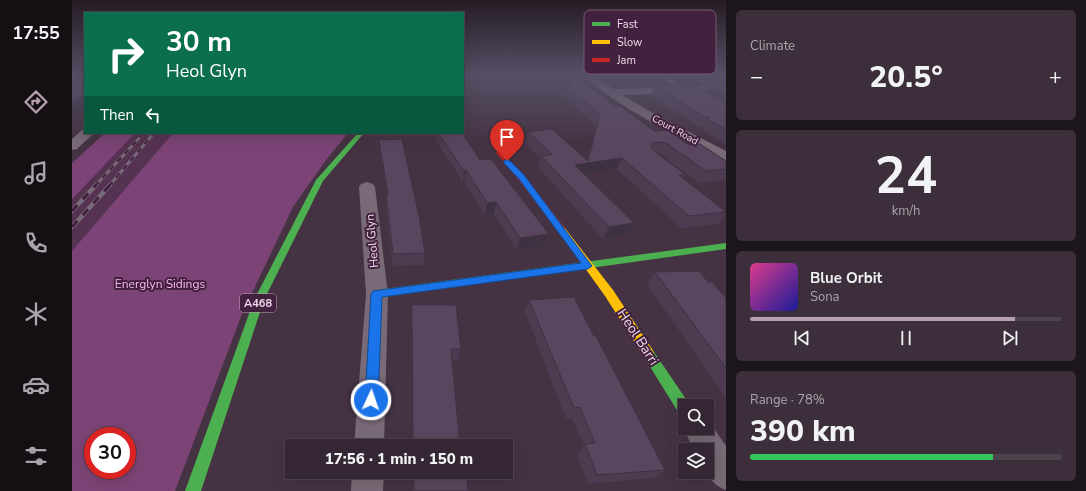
<!DOCTYPE html>
<meta charset="utf-8">
<style>
body{margin:0;font-family:"Nunito Sans",sans-serif;background:#3c2e3a;color:#f1f3f6;height:100vh;display:flex;flex-direction:column;font-size:15px;white-space:nowrap}
*{box-sizing:border-box;margin:0}
p{font-size:13px;color:#a9a5ac}
.icon{flex:none;width:22px;height:22px;fill:none;stroke:currentColor;stroke-width:2;stroke-linecap:round;stroke-linejoin:round}
.map{position:relative;flex:1;overflow:hidden}
.drawer{display:flex;flex-direction:column;gap:10px;padding:10px;background:#1d151c;width:360px}
.drawer>*{flex:none}
.banner{position:absolute;left:12px;top:12px;width:380px;height:122px;border-radius:0px;box-shadow:0 4px 16px #0002,0 0 0 1px #4e434d;background:#0b6e4f;color:#fff;overflow:hidden}
.fabs{position:absolute;left:606px;top:399px;display:grid;gap:8px}
.fabs a{display:grid;place-items:center;width:36px;height:36px;border-radius:0px;background:#342632;box-shadow:0 4px 16px #0002,0 0 0 1px #4e434d;font-size:20px}
.speed{position:absolute;left:12px;top:427px;display:flex;gap:8px;font-size:20px;font-weight:700;text-align:center}
.speed>*{display:grid;place-content:center;width:52px;height:52px;border-radius:50%;background:#342632;box-shadow:0 4px 16px #0002,0 0 0 1px #4e434d;line-height:1}
.speed .limit{border:6px solid #d22;background:#fff;color:#111}
.pin{position:absolute;display:grid;place-items:center;width:34px;height:34px;color:#fff;margin:-41px -17px;border-radius:50% 50% 50% 0;rotate:-45deg;box-shadow:0 0 4px #0007}
.pin .icon{rotate:45deg}
.me{position:absolute;width:44px;margin:-22px;rotate:3deg;stroke-linejoin:round;filter:drop-shadow(0 0 3px #0008)}
.turn{display:flex;align-items:center;gap:14px;height:84px;padding:0 16px;font-size:18px}
.turn .icon{width:52px;height:52px;stroke-width:2.5}
.turn b{display:block;font-size:28px;line-height:34px}
.then{display:flex;align-items:center;height:38px;padding:0 16px;background:#0003;gap:8px;font-size:15px}
.big{font-size:30px;font-weight:800;line-height:1.1}
.drawer .tile{flex:1;display:flex;flex-direction:column;justify-content:center;gap:6px;min-width:0;padding:0 14px;border-radius:6px;background:#3c2e3a}
.drawer .dial{align-items:center;gap:0}
.dial b{font-size:52px;line-height:1}
.song{display:flex;align-items:center;gap:12px}
.cover{width:48px;height:48px;border-radius:6px;background:linear-gradient(135deg,hsl(330 70% 55%),hsl(240 70% 35%))}
.played{height:4px;border-radius:2px;background:linear-gradient(90deg,#b4a0b1 85%,#4e434d 85%)}
.keys{display:flex;justify-content:space-around;direction:ltr}
.heat{display:flex;justify-content:space-between;align-items:center;font-size:22px;direction:ltr}
.charge{height:6px;border-radius:3px;background:linear-gradient(90deg,#34c759 78%,#4e434d 0)}
.trip{position:absolute;left:213px;top:439px;width:228px;height:40px;border-radius:0px;background:#342632;box-shadow:0 4px 16px #0002,0 0 0 1px #4e434d;font-weight:800;line-height:40px;text-align:center}
main{display:flex;flex:1;min-height:0}
.dock{display:flex;flex-direction:column;width:72px;justify-content:space-around;align-items:center;background:#150f14;color:#a9a5ac}
.dock .icon{width:28px;height:28px}
.dock .active{color:#b4a0b1}
.dock b{font-size:18px;color:#f1f3f6}
.map>svg:first-child{display:block}
.built{fill:#563252}
.green{fill:#7c4476;fill-rule:evenodd}
.lines{fill:none;stroke-linecap:round;stroke-linejoin:round}
.lane{fill:#786a76;fill-rule:evenodd}
.street{fill:#786a76;fill-rule:evenodd}
.fast{fill:#4caf50;fill-rule:evenodd}
.slow{fill:#ffc107;fill-rule:evenodd}
.jam{fill:#c62828;fill-rule:evenodd}
.rail-far1-casing{stroke:#796a77;stroke-width:3}
.rail-casing{stroke:#796a77;stroke-width:4.5}
.rail-far1{stroke:#42213e;stroke-width:2;stroke-dasharray:5.5;stroke-linecap:butt}
.rail{stroke:#42213e;stroke-width:3;stroke-dasharray:8;stroke-linecap:butt}
.wall{fill:#4d3c51}
.shaded-wall{fill:#3e3142}
.building{fill:#59465e;stroke:#3e3142}
.route{fill:#1a73e8;stroke:#114b97}
.labels{text-anchor:middle;dominant-baseline:central;stroke-width:4;stroke-linejoin:round;paint-order:stroke}
.far-street-label{font-size:10px;fill:#efdaec;stroke:#42213e}
.shield{fill:#42213e;stroke:#bba2b8;stroke-width:1}
.shield-label{font-size:11px;font-weight:bold;fill:#efdaec}
.street-label{font-size:12px;fill:#efdaec;stroke:#42213e}
.park-label{font-size:12px;fill:#f7b5ee;stroke:#42213e}
.near-street-label{font-size:14px;fill:#efdaec;stroke:#42213e}
.key{fill:#42213e;stroke:#765872;stroke-width:1}
.key-label{font-size:11px;fill:#efdaec}
</style>
<main>
<nav class="dock">
<b>17:55</b>
<svg class="icon active" aria-label="directions" viewBox="0 0 24 24"><path d="M12 3l9 9-9 9-9-9zM9 14v-3h6M13 9l2 2-2 2"/></svg>
<svg class="icon" aria-label="music" viewBox="0 0 24 24"><path d="M9 18V5l10-2v13"/><circle cx="6" cy="18" r="3"/><circle cx="16" cy="16" r="3"/></svg>
<svg class="icon" aria-label="phone" viewBox="0 0 24 24"><path d="M5 4h4l2 5-3 2q2 4 5 5l2-3 5 2v4C11 20 4 13 5 4z"/></svg>
<svg class="icon" aria-label="climate" viewBox="0 0 24 24"><path d="M12 3v18M4 7l16 10M4 17L20 7"/></svg>
<svg class="icon" aria-label="car" viewBox="0 0 24 24"><path d="M5 17H2v-5l4-1 3-4h7l3 4 3 1v5h-3M9 17h6M6 11h13"/><circle cx="7" cy="17" r="2"/><circle cx="17" cy="17" r="2"/></svg>
<svg class="icon" aria-label="filters" viewBox="0 0 24 24"><path d="M4 7h16M4 17h16"/><circle cx="9" cy="7" r="2"/><circle cx="15" cy="17" r="2"/></svg>
</nav>
<div class="map">
<svg width="654" height="491" viewBox="0 0 654 491">
<rect width="100%" height="100%" fill="#453343"/>
<path class="built" d="M49,133h52l-101,118v-71z"/>
<path class="green" d="M33,133h30l-63,66v-36z
M101,133h175l-22,27 -33,47 -51,107 -67,177h-103v-240zM21,436h34v34h-34z"/>
<g class="lines">
<path class="lane" d="M583,74h7l30,18 -5,1z"/>
<path class="street" d="M509,74h11l21,15 113,-3v6l-104,3 36,21 68,35v10l-41,-20 -53,-30 -26,-17z
M10,130h3v3h9l-17,16 -5,1v-11z
M295,182l6,2 2,3 13,107 -4,152h-30l12,-152 -7,-107 2,-3z
M635,418l19,28v44c-21,-9 -19,-20 -19,-40h-13l-11,-22 2,-6v6h22z
M280,472h32l-1,19h-32z"/>
<path class="fast" d="M286,133h6l-41,48 -59,119 -63,191h-16l69,-191 62,-120z
M654,243v6l-349,49 -4,-1 -1,-3 1,-3 4,-1z
M576,348l4,1 38,56 -5,1v11l-5,-2 -36,-58 -2,-4 2,-4z"/>
<path class="slow" d="M489,226l3,1 49,63 39,59 2,4 -2,4 -4,1 -4,-1 -39,-61 -48,-67z"/>
<path class="jam" d="M427,151l2,1 23,23 40,52 1,2 -1,2h-6l-40,-52 -21,-25 -1,-1z"/>
<defs>
<path id="rail-far1" d="M23,186l49,-53
M37,186l45,-53"/>
<path id="rail" d="M0,211l24,-26
M0,227l38,-42"/>
</defs>
<use href="#rail-far1" class="rail-far1-casing"/>
<use href="#rail" class="rail-casing"/>
<use href="#rail-far1" class="rail-far1"/>
<use href="#rail" class="rail"/>
</g>
<path class="wall" d="M613,74h41v71l-24,-15 2,-3h-5l-49,-31 5,-10 49,5 3,-6h-3z
M496,88l47,18 39,25 72,30v19l-27,3 -39,-29h-3l28,20 -3,4 44,34v1l-8,11 -37,4 -64,-59 -33,5 50,49 -7,12 -24,4 -65,-72 3,-9 -16,-15 3,-11 59,28 9,-35 -31,-27z
M364,133h26l18,27 64,86 -27,4 -23,-36 -9,1 -21,-33h-1l-27,-41z
M307,140l46,113 -1,12 -31,1 -7,-60v-12h1l-7,-43z
M583,272l53,10 18,16v100l-79,-114z
M457,300l136,170 -12,8 -65,6 -11,-30 7,-8 -12,-28 -6,1 -41,-107z
M340,305l49,44 -3,12h-5l7,85h-47l-2,-129z
M341,472h53l2,19h-55z"/>
<path class="shaded-wall" d="M13,93v16l-13,10v-17z
M550,158l-5,11 -47,7 5,-11z
M394,170l-2,12h-1l1,-11z
M424,202l-2,12 -9,1 2,-12z
M562,223l-7,12 -24,4 6,-12z
M477,234l-5,12 -27,4 3,-12z"/>
<path class="building" d="M0,74h13v19l-13,9z
M634,74h20v2h-17z
M505,78l38,28h5l34,25 13,-1 22,15 11,-1 26,17v8l-20,2 -40,-28 -12,-1 -3,4 3,5 31,23 -6,1 47,37 -37,4 -67,-58 -47,7 59,58 -25,4 -68,-71 11,-2 -24,-22 24,-3 36,32 12,-47 -32,-26z
M654,84v10l-19,-9z
M621,85l33,17v28l-18,-11 2,-2h-5l-50,-31z
M366,133h24l18,27 11,-1 58,75 -29,4 -24,-36 -9,1 -21,-33 -2,1z
M330,139l17,77 6,37 -32,1 -7,-60h2l-9,-54z
M627,271l9,11h4l14,16v70l-71,-96z
M502,297l20,39h2l69,134 -68,5 -12,-31 10,-1 -15,-36 -6,1 -45,-108z
M340,305h44l5,44h-10l9,97h-47z
M342,472h52l2,19h-54z"/>
<linearGradient id="sky" x2="0" y2="1"><stop stop-color="#261c25"/><stop offset="0.52" stop-color="#565066"/><stop offset="1" stop-color="#565066" stop-opacity="0"/></linearGradient>
<rect width="654" height="143" fill="url(#sky)"/>
<path class="route" d="M435,159l2,1 15,15 68,91 -4,3 -206,28 -4,103 -2,5 -5,2 -4,-2 -2,-5 6,-106 2,-3 208,-28 -62,-84 -15,-16v-3z"/>
<g class="labels">
<g class="far-street-label">
<text transform="translate(603 130) rotate(29)">Court Road</text>
</g>
<rect class="shield" x="168" y="294" width="36" height="18" rx="3"/>
<g class="shield-label">
<text x="186" y="303">A468</text>
</g>
<g class="street-label">
<text transform="translate(300 241) rotate(-95)">Heol Glyn</text>
</g>
<g class="park-label">
<text x="88" y="284">Energlyn Sidings</text>
</g>
<g class="near-street-label">
<text transform="translate(566 337) rotate(57)">Heol Barri</text>
</g>
</g>
<rect x="512" y="10" width="132" height="64" rx="6" class="key"/>
<rect x="520" y="22" width="18" height="4" fill="#4caf50"/>
<rect x="520" y="40" width="18" height="4" fill="#ffc107"/>
<rect x="520" y="58" width="18" height="4" fill="#c62828"/>
<g class="key-label">
<text x="545" y="28">Fast</text>
<text x="545" y="46">Slow</text>
<text x="545" y="64">Jam</text>
</g>
</svg>
<div class="fabs">
<a><svg class="icon" aria-label="search" viewBox="0 0 24 24"><circle cx="10" cy="10" r="6"/><path d="M15 15l6 6"/></svg></a>
<a><svg class="icon" aria-label="layers" viewBox="0 0 24 24"><path d="M12 4l9 5-9 5-9-5zM3 14l9 5 9-5"/></svg></a>
</div>
<div class="speed"><div class="limit">30</div></div>
<div class="pin" style="left:435px;top:161px;background:#d93025"><svg class="icon" aria-label="arrive" viewBox="0 0 24 24"><path d="M6 21V4h12l-3 4 3 4H6"/></svg></div>
<svg class="me" style="left:299px;top:400px" viewBox="-20 -20 40 40"><circle r="17" fill="#1a73e8" stroke="#fff" stroke-width="3"/><path d="M0-11L8 9 0 5-8 9z" fill="#fff"/></svg>
<div class="trip">17:56 · 1 min · 150 m</div>
<div class="banner">
<div class="turn"><svg class="icon" aria-label="right" viewBox="0 0 24 24"><path d="M7 20v-9h11M14 6l5 5-5 5"/></svg><div><b>30 m</b>Heol Glyn</div></div>
<div class="then">Then<svg class="icon" aria-label="left" viewBox="0 0 24 24"><path d="M17 20v-9H6M10 6l-5 5 5 5"/></svg></div>
</div>
</div>
<section class="drawer">
<div class="tile"><p>Climate</p>
<div class="heat"><a>−</a><b class="big">20.5°</b><a>+</a></div>
</div>
<div class="tile dial"><b>24</b><p>km/h</p></div>
<div class="tile">
<div class="song"><i class="cover"></i><div><b>Blue Orbit</b><p>Sona</p></div></div>
<div class="played"></div>
<div class="keys"><svg class="icon" aria-label="previous" viewBox="0 0 24 24"><path d="M18 5L8 12l10 7zM5 5v14"/></svg><svg class="icon" aria-label="pause" viewBox="0 0 24 24"><path d="M8 5v14M16 5v14"/></svg><svg class="icon" aria-label="next" viewBox="0 0 24 24"><path d="M6 5l10 7-10 7zM19 5v14"/></svg></div>
</div>
<div class="tile"><p>Range · 78%</p><b class="big">390 km</b><div class="charge"></div></div>
</section>
</main>
